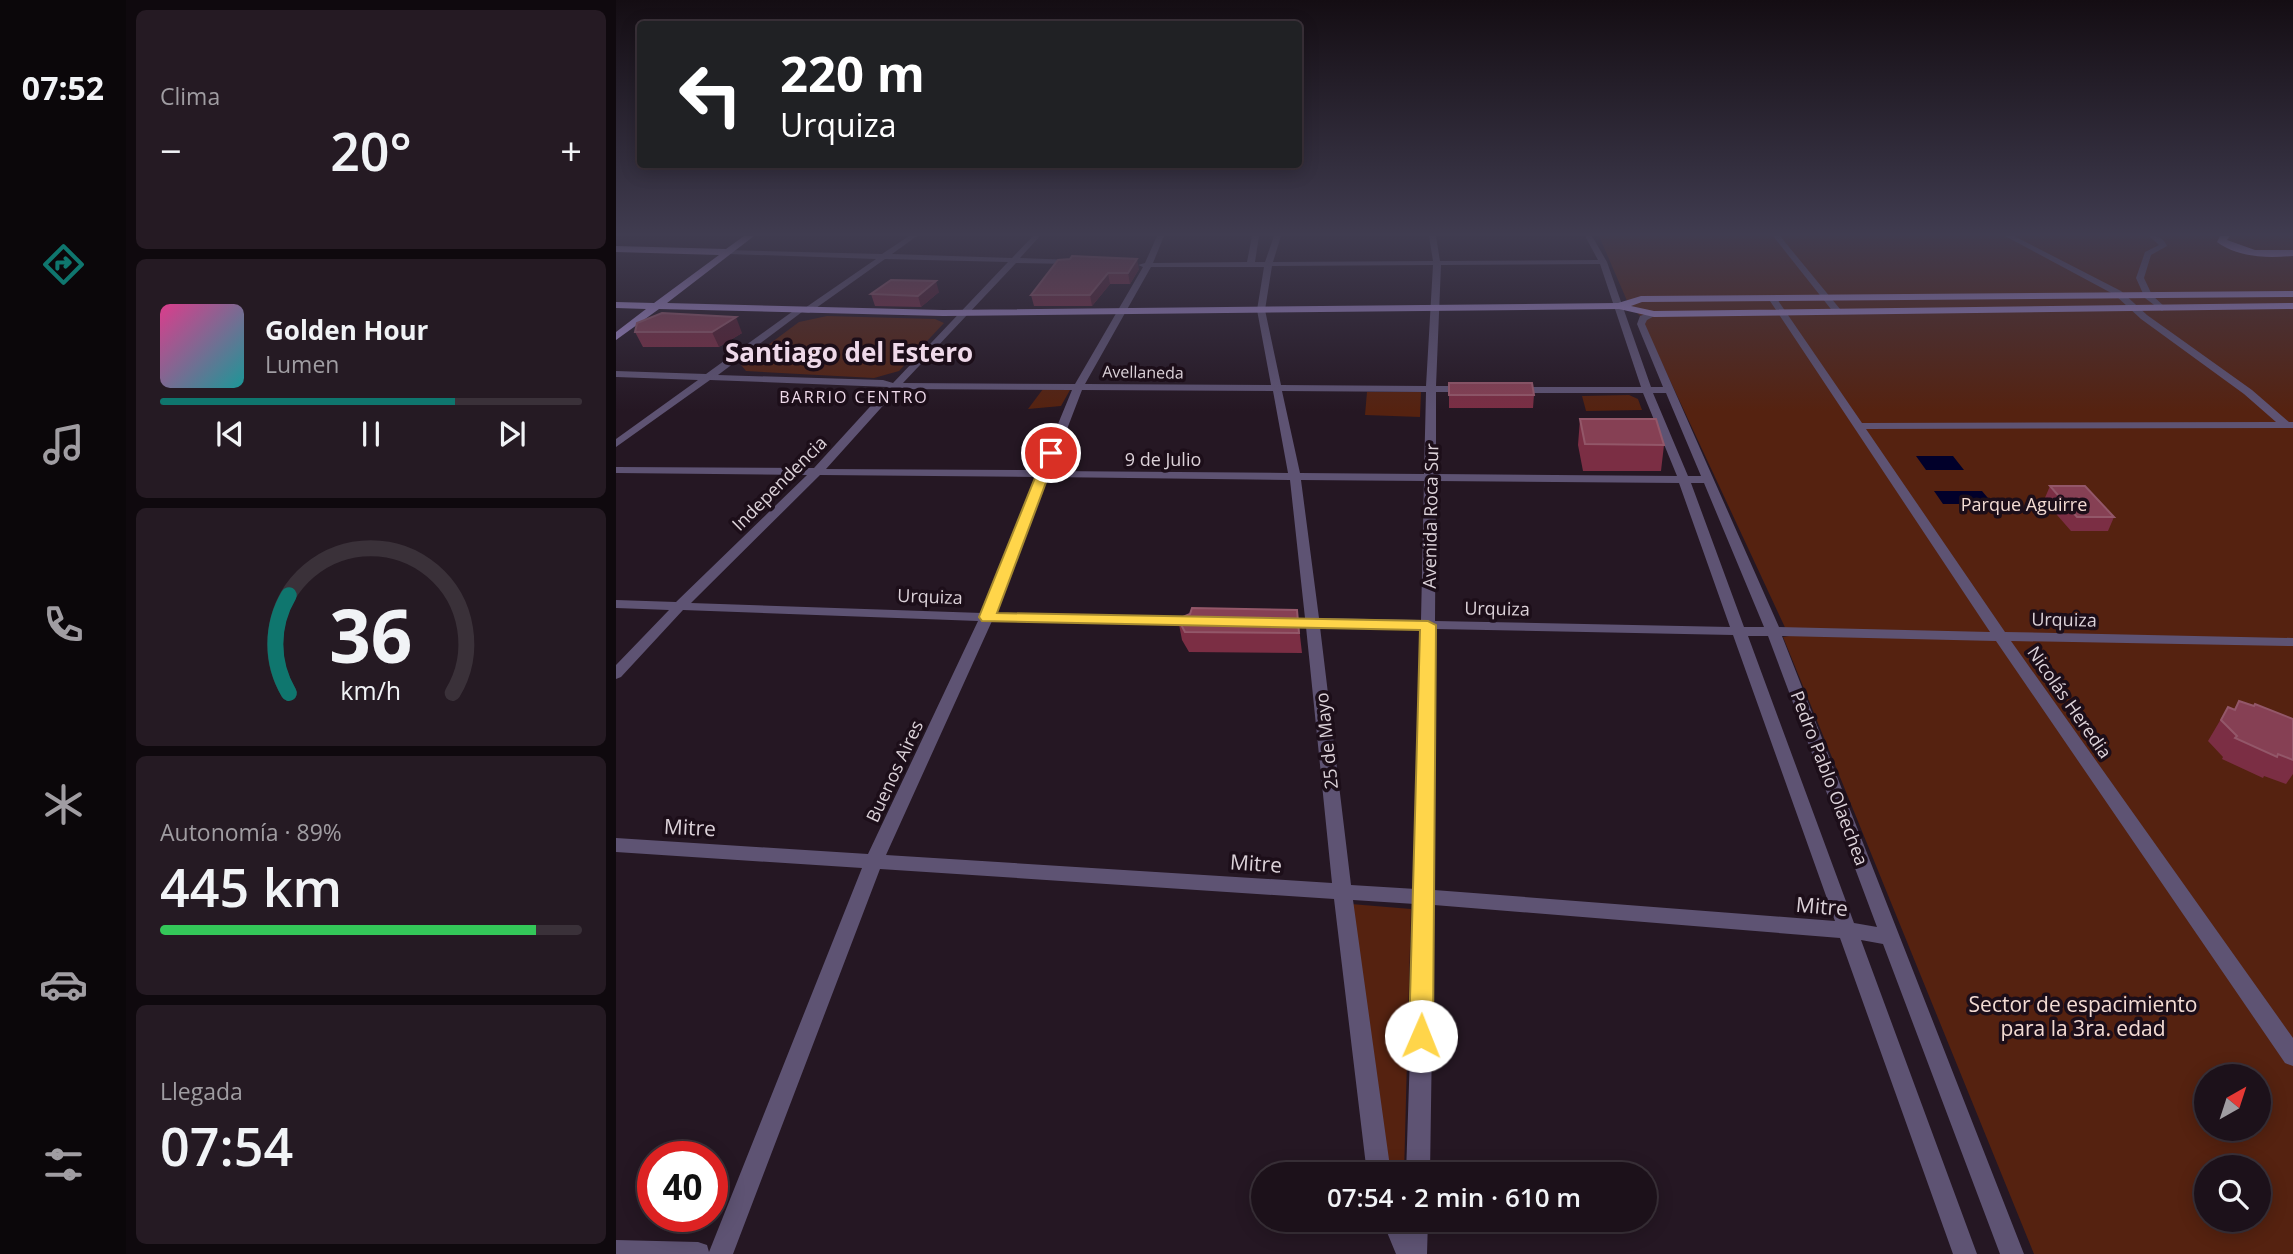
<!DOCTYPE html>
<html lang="es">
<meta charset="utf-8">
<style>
body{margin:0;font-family:"Open Sans",sans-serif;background:#251a23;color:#f1f3f6;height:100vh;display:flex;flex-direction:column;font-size:26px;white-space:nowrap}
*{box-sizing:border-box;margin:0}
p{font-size:23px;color:#a09da2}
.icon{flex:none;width:38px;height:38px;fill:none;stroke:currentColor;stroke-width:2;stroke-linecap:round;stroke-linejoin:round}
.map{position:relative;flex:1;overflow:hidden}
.side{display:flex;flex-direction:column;gap:10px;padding:10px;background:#0f090e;width:490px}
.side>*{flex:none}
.hud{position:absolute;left:21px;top:21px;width:665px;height:147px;border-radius:7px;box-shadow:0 4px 18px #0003,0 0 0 2px #3a3139;background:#202124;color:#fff;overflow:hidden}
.needle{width:46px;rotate:39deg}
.fabs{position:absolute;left:1578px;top:1064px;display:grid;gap:14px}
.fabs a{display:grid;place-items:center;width:77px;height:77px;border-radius:50%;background:#1c111a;box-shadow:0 4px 18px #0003,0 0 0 2px #3a3139;font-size:35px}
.speed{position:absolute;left:21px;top:1141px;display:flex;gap:14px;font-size:35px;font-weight:700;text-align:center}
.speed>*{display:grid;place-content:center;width:91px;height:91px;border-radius:50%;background:#1c111a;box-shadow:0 4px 18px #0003,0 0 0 2px #3a3139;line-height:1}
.speed .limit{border:10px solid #d22;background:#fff;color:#111}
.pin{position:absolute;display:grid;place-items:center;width:60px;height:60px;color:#fff;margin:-30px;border:4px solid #fff;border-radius:50%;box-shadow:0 2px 7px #0007}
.me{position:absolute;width:77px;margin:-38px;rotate:1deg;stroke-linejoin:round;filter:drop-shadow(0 0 5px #0008)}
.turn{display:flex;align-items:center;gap:24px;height:147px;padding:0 28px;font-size:32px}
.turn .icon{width:91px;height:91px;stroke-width:2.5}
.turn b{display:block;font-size:49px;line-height:60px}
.big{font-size:52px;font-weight:600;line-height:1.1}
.side .tile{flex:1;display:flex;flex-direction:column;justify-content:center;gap:10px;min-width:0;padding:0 24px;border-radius:10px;background:#251a23}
.side .dial{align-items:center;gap:0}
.dial svg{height:182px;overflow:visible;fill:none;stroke:#3a3139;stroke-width:7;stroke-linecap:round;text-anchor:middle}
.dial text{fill:#f1f3f6;stroke:none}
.song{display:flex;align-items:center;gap:21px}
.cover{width:84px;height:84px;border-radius:10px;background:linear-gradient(135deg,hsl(330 70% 55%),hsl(180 70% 35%))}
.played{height:7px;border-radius:4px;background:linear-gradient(90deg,#0f766e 70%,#3a3139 70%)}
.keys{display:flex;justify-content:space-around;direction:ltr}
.heat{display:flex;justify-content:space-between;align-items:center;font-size:38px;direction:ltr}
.charge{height:10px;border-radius:5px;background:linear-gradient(90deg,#34c759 89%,#3a3139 0)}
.trip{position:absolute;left:635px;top:1162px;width:406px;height:70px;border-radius:35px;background:#1c111a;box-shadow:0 4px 18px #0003,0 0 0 2px #3a3139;font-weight:600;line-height:70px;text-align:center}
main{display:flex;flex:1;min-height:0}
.tab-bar{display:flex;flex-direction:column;width:126px;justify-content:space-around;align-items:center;background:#0b070a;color:#a09da2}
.tab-bar .icon{width:49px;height:49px}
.tab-bar .active{color:#0f766e}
.tab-bar b{font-size:32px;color:#f1f3f6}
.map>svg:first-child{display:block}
.green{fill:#552210;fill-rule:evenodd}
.water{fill:#01002a}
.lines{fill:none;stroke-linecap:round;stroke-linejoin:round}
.minor{fill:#5e5373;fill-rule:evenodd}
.major{fill:#a28acb;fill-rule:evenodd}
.highway{fill:#bc9fee;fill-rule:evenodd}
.wall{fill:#7b2e44}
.shaded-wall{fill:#541e30}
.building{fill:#864054;stroke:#935769;stroke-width:2}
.route{fill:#ffd54a;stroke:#a68a30;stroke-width:2}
.labels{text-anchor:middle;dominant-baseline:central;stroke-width:7;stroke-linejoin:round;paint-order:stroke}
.far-street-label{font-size:16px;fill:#dcd2d9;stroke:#1c0e19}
.far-neighbourhood-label{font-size:16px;letter-spacing:2px;fill:#eed9e9;stroke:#1c0e19}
.street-label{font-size:18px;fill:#dcd2d9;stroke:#1c0e19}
.park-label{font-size:18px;fill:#f3dbd3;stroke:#1c0e19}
.near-street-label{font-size:21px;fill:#dcd2d9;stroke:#1c0e19}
.near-park-label{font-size:21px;fill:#f3dbd3;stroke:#1c0e19}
.far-town-label{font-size:26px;font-weight:bold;fill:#eed9e9;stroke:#1c0e19}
</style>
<main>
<nav class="tab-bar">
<b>07:52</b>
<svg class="icon active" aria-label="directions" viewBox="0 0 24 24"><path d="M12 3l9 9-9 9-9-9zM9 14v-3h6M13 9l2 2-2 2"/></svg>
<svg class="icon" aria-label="music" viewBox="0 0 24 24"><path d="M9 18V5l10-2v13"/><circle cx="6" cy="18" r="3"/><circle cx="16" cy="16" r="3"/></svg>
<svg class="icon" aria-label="phone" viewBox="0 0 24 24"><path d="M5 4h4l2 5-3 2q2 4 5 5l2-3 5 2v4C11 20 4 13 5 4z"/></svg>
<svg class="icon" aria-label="climate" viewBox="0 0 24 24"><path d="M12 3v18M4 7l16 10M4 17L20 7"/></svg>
<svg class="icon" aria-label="car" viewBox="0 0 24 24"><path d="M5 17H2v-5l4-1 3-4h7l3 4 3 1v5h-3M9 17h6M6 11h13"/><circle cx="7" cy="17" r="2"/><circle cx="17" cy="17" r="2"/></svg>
<svg class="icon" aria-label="filters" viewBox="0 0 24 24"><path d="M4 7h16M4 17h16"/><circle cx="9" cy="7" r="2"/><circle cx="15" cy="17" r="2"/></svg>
</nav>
<section class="side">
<div class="tile"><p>Clima</p>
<div class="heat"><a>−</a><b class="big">20°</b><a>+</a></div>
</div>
<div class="tile">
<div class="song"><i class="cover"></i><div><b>Golden Hour</b><p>Lumen</p></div></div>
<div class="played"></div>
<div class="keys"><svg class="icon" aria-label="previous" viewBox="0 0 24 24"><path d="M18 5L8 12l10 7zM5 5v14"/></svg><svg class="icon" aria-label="pause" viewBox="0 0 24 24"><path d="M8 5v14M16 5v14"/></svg><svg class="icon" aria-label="next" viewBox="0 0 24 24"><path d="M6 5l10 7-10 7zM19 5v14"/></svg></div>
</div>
<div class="tile dial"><svg viewBox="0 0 100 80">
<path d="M14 69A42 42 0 1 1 86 69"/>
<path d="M14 69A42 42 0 0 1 14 26" stroke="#0f766e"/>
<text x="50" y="56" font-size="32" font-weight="700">36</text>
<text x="50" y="72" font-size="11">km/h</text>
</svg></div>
<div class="tile"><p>Autonomía · 89%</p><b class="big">445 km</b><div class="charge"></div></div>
<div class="tile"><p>Llegada</p><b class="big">07:54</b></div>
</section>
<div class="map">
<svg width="1677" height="1254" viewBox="0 0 1677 1254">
<rect width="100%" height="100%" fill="#251723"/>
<path class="green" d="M983,236h694v1018h-259l-251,-617 6,-1 -149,-320 -12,-13zM1591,1076h52v53h-52zM1591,1167h52v53h-52z
M211,316l108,3 9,4 -45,48 -25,7 -128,-7 -5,-6 58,-43z
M427,389l27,1 -9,16 -33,3z
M751,392h54l-1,25 -55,-2z
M1013,395l9,4 4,11 -56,1 -4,-15z
M735,904l60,5 -7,265h-13l-4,-13z"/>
<path class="water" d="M1300,456h37l11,14h-38z
M1318,491h48l11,13h-50z"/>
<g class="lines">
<path class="minor" d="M293,236h8l-25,18 120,4 21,-22h7l-20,22 53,2 4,2 -4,2 -57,-1 -113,120 172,1 68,-117 -5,-2 7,-2 12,-27h7l-11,27 94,-1 5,-26h7l-4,26h10l9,-26h7l-8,26 160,-1 -4,-25h7l4,25 158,-1 -13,-24h7l15,26 44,125h12l-26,-63 3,-8 14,-5 4,3 -11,6 -2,4 134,303 211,5 -222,-334 1,-2h6l87,127 414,-1 -32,-28 -103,-75 -26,-24 -110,-59h9l107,55 26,24 105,75 37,32h4v6l-427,1 139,203 288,6v8l-282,-5 282,397v28l-8,-3 -289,-422 -214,-5 242,618h-24l-117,-310 -22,-4 116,314h-24l-113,-316 -406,-33 -4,269h-24l9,-270 -62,-4 38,274h-24l-33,-275 -454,-30 -147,385h-117v-14l82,2 9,3 2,7 153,-384 -246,-16v-14l252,16 110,-233 -295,-11 -62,67 -5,2v-14l53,-55 -53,-2v-8l60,2 131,-127 -191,-2v-6l198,1 74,-81 -178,-7 -94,67v-8l82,-59 -82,-3v-6l90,3 90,-65 6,1 74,-51 -147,-5 -4,-2 1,-2 156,4zM269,259l123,3 -115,121 -10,-3 -165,-5 84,-63 7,1zM984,264l41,123h-125l-5,3 5,3h127l34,83 -241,-2v-82h32l5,-3 -5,-3h-32l5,-121zM817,265l-7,121 -145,-1 -16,-75 7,-44zM535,267h113l-7,43 14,75 -186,-1zM282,389l174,1 -33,80 -213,-1zM466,390l191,1 15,82 -237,-2zM666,391l144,1 -2,82 -124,-1zM1037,393h13l35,83h-13zM204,475l217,2 -55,136 -291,-10zM432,477l242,3 15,138h-23l-7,4 7,4 24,1 26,256 -446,-28 106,-234 203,4 7,-4 -7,-4 -200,-4zM685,480l123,1 -3,139 -102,-2zM820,481l243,2 51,144 -295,-6zM1075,483h13l60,144h-20zM704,627l101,2 -5,260 -65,-4zM819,629l298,6 102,286 -401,-31zM1132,636h20l109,291 -23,-4z
M1157,236h7l60,73v4h-6z
M1533,236c9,0 14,1 18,10l-16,9 -7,23 8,17 14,13 -4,3 -17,-13 -9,-20 9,-26 14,-7z
M766,1220h46l-1,34h-31z"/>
<path class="major" d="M128,236h10l-87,67 276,7 675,-7 23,-7 652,-5v6l-651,5 -11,4 23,5 639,-8v6l-639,8 -35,-8 -676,7 -284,-7 -43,31v-8l30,-23 -30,-1v-6l38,1 65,-48 -103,-3v-6l110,3z"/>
<path class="highway" d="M1604,236h10l-3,4 28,10h38v6c-26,2 -54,2 -76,-14z"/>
</g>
<path class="wall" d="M442,260l81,9 -9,15h-20l-18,22h-58l-3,-11z
M323,292l-18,15 -46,-1 -4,-12z
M21,323l105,10 -23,14h-76l-8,-15z
M833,383l85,12 -1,13h-84z
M964,419l84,26 -3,26h-78l-5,-26z
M1434,486l64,31 -6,14h-37l-27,-31z
M681,610l5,43 -113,-1 -7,-12 -4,-21z
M1623,701l14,5 2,-2 38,15v55l-7,10 -22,-8 -1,2 -41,-19 1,-2 -15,-16 20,-34 6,2z"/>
<path class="shaded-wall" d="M521,259l2,10 -9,15 -2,-11z
M492,273l2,11 -18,22 -2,-11z
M320,281l3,11 -18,15 -3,-11z
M120,317l6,16 -23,14 -7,-15z"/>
<path class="building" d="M456,256l65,3 -9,14h-20l-18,22h-59l27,-35 12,-1z
M275,280l45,1 -18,15 -47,-2z
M46,313l74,4 -24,15h-77l2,-9z
M833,383h83l2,12h-85z
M964,419h76l8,26 -79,-1z
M1434,486h35l29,31h-37z
M576,608l105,2 2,23 -114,-1 -7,-13 12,-5z
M1623,701l15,5 1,-2 38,15v41l-15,-6 -1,3 -42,-19 2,-2 -16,-16 7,-13 7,3z"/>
<linearGradient id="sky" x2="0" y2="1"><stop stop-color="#140d13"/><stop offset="0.57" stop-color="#403c50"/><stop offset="1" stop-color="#403c50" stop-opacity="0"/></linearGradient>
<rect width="1677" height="411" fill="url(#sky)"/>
<path class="route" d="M435,449l6,4 -60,160 431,8 8,4 -3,411 -3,7 -9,4 -8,-4 -4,-7 11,-406 -438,-9 -3,-4 66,-164z"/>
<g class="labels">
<g class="far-street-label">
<text transform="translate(527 372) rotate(1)">Avellaneda</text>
</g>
<g class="far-neighbourhood-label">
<text x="238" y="397">BARRIO CENTRO</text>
</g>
<g class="street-label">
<text x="547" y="459">9 de Julio</text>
<text transform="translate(163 483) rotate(-45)">Independencia</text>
<text transform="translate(814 516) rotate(-89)">Avenida Roca Sur</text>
<text transform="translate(314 596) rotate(2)">Urquiza</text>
<text transform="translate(881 608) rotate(1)">Urquiza</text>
<text transform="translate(1448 619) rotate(1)">Urquiza</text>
<text transform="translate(1454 702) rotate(55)">Nicolás Heredia</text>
<text transform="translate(710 741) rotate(-96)">25 de Mayo</text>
<text transform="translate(278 771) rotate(-65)">Buenos Aires</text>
<text transform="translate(1214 778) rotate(69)">Pedro Pablo Olaechea</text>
</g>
<g class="park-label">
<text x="1408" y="504">Parque Aguirre</text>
</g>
<g class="near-street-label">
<text transform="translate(74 827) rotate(3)">Mitre</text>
<text transform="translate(640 863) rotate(4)">Mitre</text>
<text transform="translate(1206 906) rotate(5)">Mitre</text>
</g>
<g class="near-park-label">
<text x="1467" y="1004">Sector de espacimiento<tspan x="1467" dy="24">para la 3ra. edad</tspan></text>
</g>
<g class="far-town-label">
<text x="233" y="352">Santiago del Estero</text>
</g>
</g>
</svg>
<div class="fabs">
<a><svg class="needle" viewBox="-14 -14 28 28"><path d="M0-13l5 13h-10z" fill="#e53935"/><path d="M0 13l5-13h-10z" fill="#a09da2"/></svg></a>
<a><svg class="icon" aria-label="search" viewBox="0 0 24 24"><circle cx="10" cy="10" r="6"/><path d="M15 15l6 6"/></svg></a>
</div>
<div class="speed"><div class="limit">40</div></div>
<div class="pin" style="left:435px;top:453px;background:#d93025"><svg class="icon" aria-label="arrive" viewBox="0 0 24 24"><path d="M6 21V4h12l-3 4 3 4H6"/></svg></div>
<svg class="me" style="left:805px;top:1036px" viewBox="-20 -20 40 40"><circle r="19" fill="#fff"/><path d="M0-13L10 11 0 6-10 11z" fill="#ffd54a"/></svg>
<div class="trip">07:54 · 2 min · 610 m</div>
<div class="hud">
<div class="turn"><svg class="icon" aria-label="left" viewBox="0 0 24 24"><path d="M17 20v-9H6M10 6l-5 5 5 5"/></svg><div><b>220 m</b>Urquiza</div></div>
</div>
</div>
</main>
